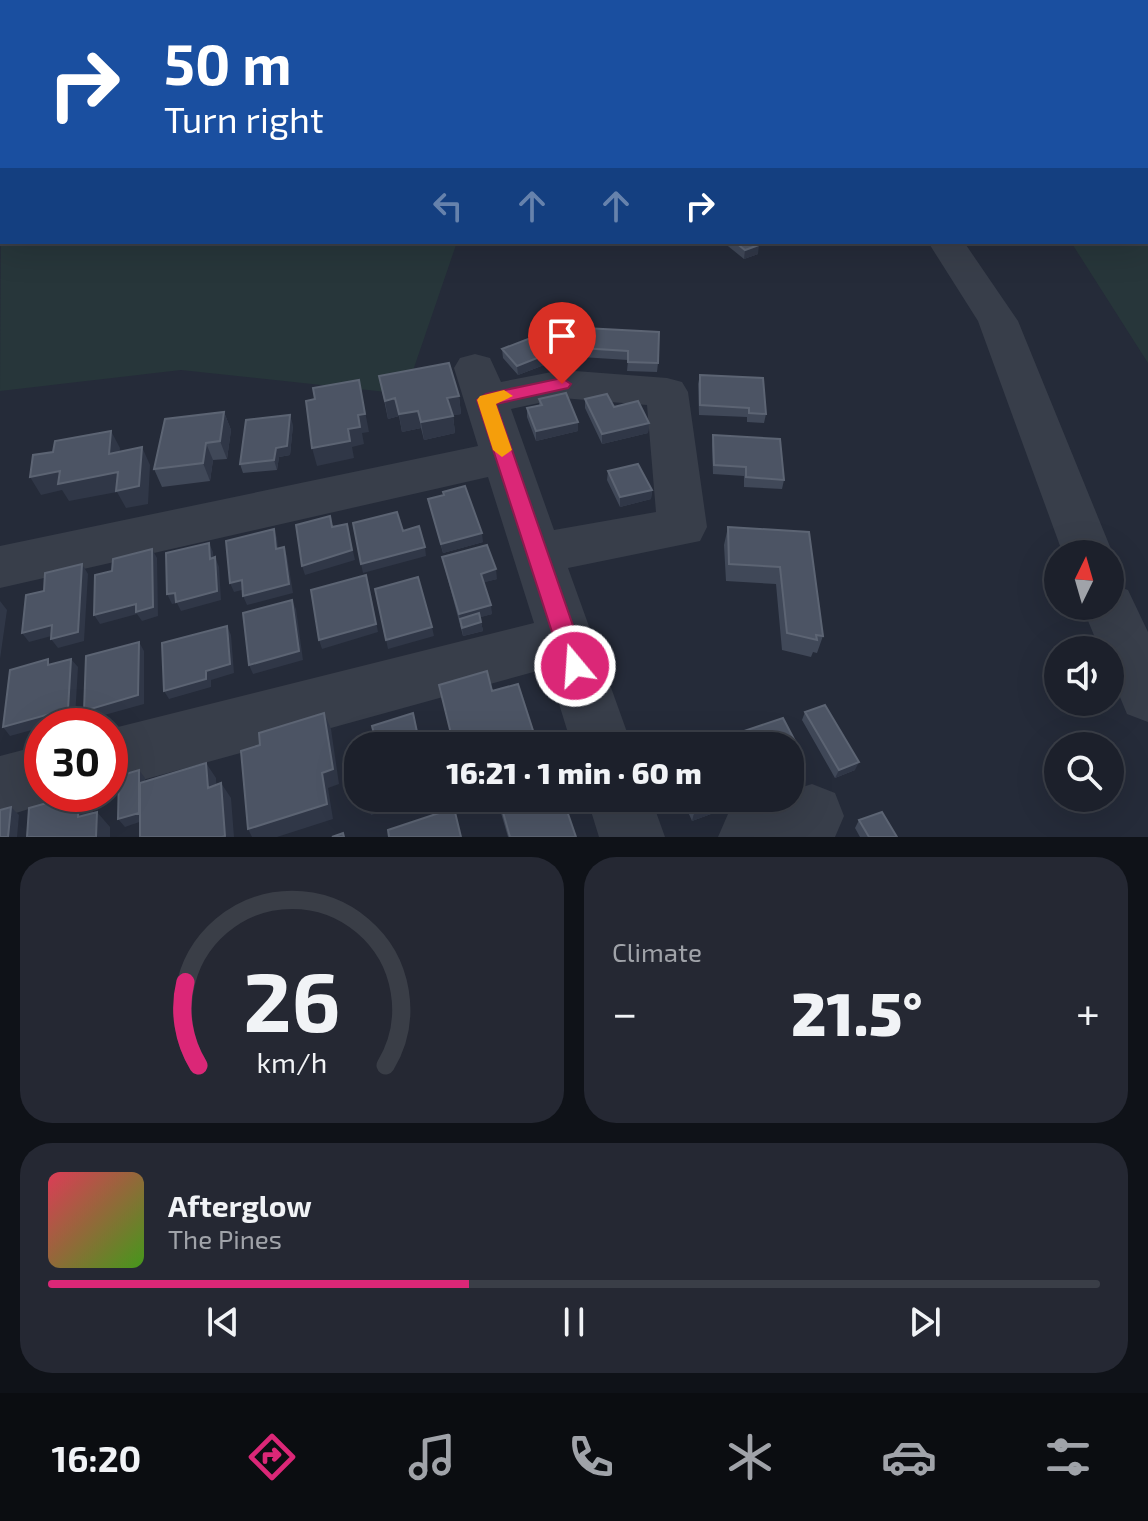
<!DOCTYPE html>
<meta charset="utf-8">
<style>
body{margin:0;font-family:"Exo 2",sans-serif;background:#252833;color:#f1f3f6;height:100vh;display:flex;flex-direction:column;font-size:30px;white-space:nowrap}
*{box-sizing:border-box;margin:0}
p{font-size:26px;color:#a0a3a9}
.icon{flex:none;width:44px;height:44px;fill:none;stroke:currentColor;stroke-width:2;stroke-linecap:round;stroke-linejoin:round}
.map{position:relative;height:837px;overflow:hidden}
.panel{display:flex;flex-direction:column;gap:20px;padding:20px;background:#0f1218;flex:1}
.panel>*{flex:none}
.hud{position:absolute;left:0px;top:0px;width:1148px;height:244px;box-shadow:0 8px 32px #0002,0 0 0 2px #3a3e47;background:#1a4fa0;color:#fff;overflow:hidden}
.needle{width:52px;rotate:5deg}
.tools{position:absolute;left:1044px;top:540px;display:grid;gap:16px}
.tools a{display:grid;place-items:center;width:80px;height:80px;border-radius:50%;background:#1c202b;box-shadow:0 8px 32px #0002,0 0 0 2px #3a3e47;font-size:40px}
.speed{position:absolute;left:24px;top:708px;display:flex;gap:16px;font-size:40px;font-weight:700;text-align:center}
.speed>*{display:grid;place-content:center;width:104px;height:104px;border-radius:50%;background:#1c202b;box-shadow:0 8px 32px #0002,0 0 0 2px #3a3e47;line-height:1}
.speed .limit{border:12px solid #d22;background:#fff;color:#111}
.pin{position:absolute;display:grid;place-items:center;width:68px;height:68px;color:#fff;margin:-82px -34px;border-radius:50% 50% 50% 0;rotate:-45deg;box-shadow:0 0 8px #0007}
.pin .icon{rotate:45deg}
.me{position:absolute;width:88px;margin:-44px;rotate:342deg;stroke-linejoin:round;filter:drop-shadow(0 0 6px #0008)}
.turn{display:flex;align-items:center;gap:28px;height:168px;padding:0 32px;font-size:36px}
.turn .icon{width:104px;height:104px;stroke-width:2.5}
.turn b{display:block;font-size:56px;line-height:68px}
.lanes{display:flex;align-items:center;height:76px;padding:0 32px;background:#0003;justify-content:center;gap:40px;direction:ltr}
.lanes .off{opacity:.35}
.big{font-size:60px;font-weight:800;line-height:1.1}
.panel .tile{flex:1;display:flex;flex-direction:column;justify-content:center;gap:12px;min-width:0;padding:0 28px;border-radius:32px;background:#252833}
.panel .dial{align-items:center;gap:0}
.dial svg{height:208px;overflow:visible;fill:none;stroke:#3a3e47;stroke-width:7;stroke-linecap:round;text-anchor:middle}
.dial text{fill:#f1f3f6;stroke:none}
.song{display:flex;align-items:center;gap:24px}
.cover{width:96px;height:96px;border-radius:12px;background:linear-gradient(135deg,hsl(350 70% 55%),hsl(100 70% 35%))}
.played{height:8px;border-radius:4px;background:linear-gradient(90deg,#db2777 40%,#3a3e47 40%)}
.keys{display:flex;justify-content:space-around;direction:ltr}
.heat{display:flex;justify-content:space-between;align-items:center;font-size:44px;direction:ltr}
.panel .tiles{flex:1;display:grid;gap:20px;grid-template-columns:1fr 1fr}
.tile:last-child{grid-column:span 2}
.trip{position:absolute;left:344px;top:732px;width:460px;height:80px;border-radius:32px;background:#1c202b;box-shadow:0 8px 32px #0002,0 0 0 2px #3a3e47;font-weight:800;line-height:80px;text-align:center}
.tab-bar{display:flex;height:128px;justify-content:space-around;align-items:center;background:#0b0d11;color:#a0a3a9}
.tab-bar .icon{width:56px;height:56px}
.tab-bar .current{color:#db2777}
.tab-bar b{font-size:36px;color:#f1f3f6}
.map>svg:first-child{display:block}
.green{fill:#27363a}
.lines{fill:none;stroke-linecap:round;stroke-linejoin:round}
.minor{fill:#383e4a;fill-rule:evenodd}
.wall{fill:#404858}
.shaded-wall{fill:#303747}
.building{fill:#4c5464;stroke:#5c6473;stroke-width:2}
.route{fill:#db2777;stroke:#8e194d;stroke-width:2}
.slow{fill:#f59e0b}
</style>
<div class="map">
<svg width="1148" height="837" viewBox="0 0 1148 837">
<rect width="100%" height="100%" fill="#252b39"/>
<path class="green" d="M71,0h446l1,2h-452z
M1026,0h122v363l-77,-121h75v-240h-126z
M2,36v206h455l-52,152 -224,-24 -181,21z"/>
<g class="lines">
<path class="minor" d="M916,0h31l1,2h-31z
M928,242h36l54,79 95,233 -3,7v-7h-47l-85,-233z
M475,354l15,4 11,24 61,-12 105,8 15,4 6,10 19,135 -7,14 -132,27 64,178h-60l-24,-78 -438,121v-60l424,-106 -46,-146 -488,111v-42l478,-100 -24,-78 6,-10zM562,398l85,7 9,107 -102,18 -43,-121z
M1110,584l18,6 20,42v90l-21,-8 -17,-41v-23h-10l-18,-44h28z
M42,745v49h23l-1,4 -64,20v-62z
M812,784l23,9 9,23 -9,21h-117l10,-23 42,-16h20v-7z
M587,798h64l14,39h-66z"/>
</g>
<path class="wall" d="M723,242h32l3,12 -14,5z
M584,328l74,35 -1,9 -30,-1 1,-11 -47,-3z
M565,347v10l-47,18 -15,-17 -1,-9z
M700,375l66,39 -2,9 -17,-1v-5l-48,-2 -1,-31z
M379,376l80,20 2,18 -8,1 2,18 -31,7 -3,-12 -19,4 -3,-16 -11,3z
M539,399l39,23v9l-42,10 -9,-24v-9l12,-3z
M585,399l29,8 35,16 -1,10 -46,11 -17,-36z
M224,412l7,18 -4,29 -14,1 -3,21 -48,6 -8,-18z
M293,425l-3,30 -11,2 -2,13 -34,3 -3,-9z
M713,435l71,45 -2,9 -38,-2v-11l-31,-2 -1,-30z
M608,471l44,19 -1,9 -31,8 -13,-27z
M443,492l40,50 -40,11 -15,-54 16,-4z
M728,527l81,5 14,104 -6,17 -4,-1 -2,5 -29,-7 -6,-66 -50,-3 -2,-36z
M442,557l55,22 -13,3 8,32 -12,3 3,14 -20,5z
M805,712l50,58 -20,8 -33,-58z
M783,718l13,25 -3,8 -3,1v-6h-52l-2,-5 2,-8z
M499,798l55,13 22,26h-68l-7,-24z
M682,798h65l-1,3 -54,20z
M859,820l38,17h-37l-5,-9z"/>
<path class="shaded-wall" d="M759,245l-1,9 -14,5 1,-9z
M565,347v10l-47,18 -1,-9z
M359,380l10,52 -7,1 2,11 -12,3 2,11 -37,8 -5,-18 36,-19 10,-14z
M459,396l2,18 -11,2 -3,-18z
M395,398l4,18 -11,3 -3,-18z
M418,411l3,17 -19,4 -3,-18z
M224,412l7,18 -4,29 -7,-18z
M290,415l3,10 -3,30 -11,2 -2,13 -3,-10 2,-12z
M453,416l2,17 -31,7 -3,-18z
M578,422v9l-42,10v-10z
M649,423l-1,10 -46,11v-10z
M111,431l9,17 -2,23 -9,-17z
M206,443l7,17 -3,21 -7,-18z
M142,447l8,18 -2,39 -22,4 -9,-16 -48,9 -7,-11 -21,5 -11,-18 30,-6z
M652,490l-1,9 -31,8v-10z
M347,524l8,36 -50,15 -3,-9z
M274,529l3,9 2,20 -3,-9z
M482,533l1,9 -40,11 -2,-9z
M209,543l4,9 1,16 -4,-9z
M284,547l3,9 6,37 -46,12 -4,-9z
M425,547l1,9 -63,17 -2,-9z
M152,549l5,9 1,58 -16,5 -5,-7 -37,10 -6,-9z
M215,557l4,10 2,33 -40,11 -4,-8 -5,1 -5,-10z
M82,564l6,10 -4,67 -26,7 -7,-9z
M496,569l1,10 -15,4 -1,-9z
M242,580l4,9 -12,3 -4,-9z
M369,584l9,48 -56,17 -3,-9z
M292,600l4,9 7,51 -50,14 -4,-9z
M0,601l7,9 -7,49z
M491,605l1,9 -31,9 -2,-9z
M481,622l2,9 -20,5 -1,-8z
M52,625l7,9 -30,8 -7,-9z
M227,626l4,9 3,38 -23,7v7l-42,12 -5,-8 42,-20z
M432,627l2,9 -46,13 -2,-9z
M139,642l5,9v53l-54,15 -6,-8z
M71,659l7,8 -3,51 -65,18 -7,-9z
M324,713l7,16 8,55 -11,4 5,31 -56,18h-25l-4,-8 74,-56z
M796,743l-3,8 -3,1v-6h-4z
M859,762l-4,8 -20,8 4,-8z
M206,763l10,15 1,25 -9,-15z
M139,770l6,8v42l-20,7 -7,-8z
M221,783l10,15 3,39h-12z
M79,794l14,15 -1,23 -14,-15z
M397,798h26l-52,17 -3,-7z
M736,798h11l-1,3 -54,20 2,-8z
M11,807l8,8 -2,22h-9z
M97,812l13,15v10h-14z"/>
<path class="building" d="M635,0h17l-2,2h-16z
M735,242h20l4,3 -14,5z
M584,328l75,4 -1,31 -30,-1v-11l-47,-3z
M549,331l16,16 -48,19 -15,-17z
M449,363l10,33 -12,2 6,18 -32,6 -3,-11 -19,3 -4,-16 -10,3 -6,-25z
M700,375l63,3 3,36 -17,-1v-5l-49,-3z
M359,380l6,34 -7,1 2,12 -12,2 2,12 -38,7 -6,-47 9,-2 -2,-11z
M566,393l12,29 -42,9 -9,-23 15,-3 -3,-6z
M607,394l7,13 24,-6 11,22 -47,11 -17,-35z
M224,412l-4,29 -14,2 -3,20 -49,6 11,-50z
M290,415l-3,31 -11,2 -2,12 -34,4 6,-44z
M111,431l-2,23 33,-7 -3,39 -23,5 2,-19 -60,12 2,-13 -30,6 3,-22 20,-3 2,-11z
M713,435l67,4 4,41 -38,-3v-10l-32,-2z
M638,464l14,26 -32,7 -12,-26z
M465,486l17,47 -41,11 -13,-45 16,-4 -1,-3z
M397,512l6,19 16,-5 6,21 -64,17 -8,-41z
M330,516l2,11 15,-3 5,26 -50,16 -6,-41z
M728,527l81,5 14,104 -7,-1 1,5 -30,-7 -7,-66 -51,-3z
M274,529l2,20 8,-2 5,37 -46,12 -1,-16 -12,3 -4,-42z
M209,543l1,16 5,-2 2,34 -41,11 -1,-9 -8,1 -1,-41z
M487,545l9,24 -15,5 10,31 -32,9 -17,-57z
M152,549l1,58 -17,5v-8l-42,11 1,-40 17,-4 1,-12z
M82,564l-4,68 -27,7 1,-14 -30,8 4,-38 18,-4 1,-18z
M366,575l10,49 -57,16 -8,-50z
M418,577l14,50 -46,13 -11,-51z
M292,600l7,51 -50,14 -6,-52z
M479,613l2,9 -19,6 -2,-9z
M227,626l3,38 -24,7v8l-42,12 -2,-48z
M139,642l-1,53 -54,16 2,-55z
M48,659v6l23,-6 -3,50 -65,18 7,-57z
M487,671l5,20 26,-7 20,62h-84l-15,-61z
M825,705l34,57 -20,8 -34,-58z
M324,713l9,56 -11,4 5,31 -79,25 -7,-78 19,-6 -1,-12z
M413,713l7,33h-56l12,-4 -4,-16z
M783,718l13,25 -10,3h-41l-7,-13z
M717,740l3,6h-22z
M206,763l2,25 13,-5 4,53 -3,1h-82v-54z
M139,770v43l-21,6 1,-43z
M79,794l-1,23 19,-5 -1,25h-69l2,-29z
M366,798h31l-29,10z
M499,798h50l5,13 12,-3 10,29h-66z
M687,798h49l-42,15z
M11,807l-3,30h-8v-27z
M454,808l7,29h-72l-1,-7z
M882,812l15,25h-28l-10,-17z
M343,833l1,4h-12z"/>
<path class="route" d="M562,378l9,6 -3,4 -72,16 91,262 -4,7 -8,3 -8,-3 -4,-7 -86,-266 9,-6z"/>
<path class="slow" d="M504,390l9,6 -17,8 16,46 -10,7 -9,-7 -16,-50 3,-4z"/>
</svg>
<div class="tools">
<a><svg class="needle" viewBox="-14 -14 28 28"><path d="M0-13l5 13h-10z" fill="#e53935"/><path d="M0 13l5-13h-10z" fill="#a0a3a9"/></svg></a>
<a><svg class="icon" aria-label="sound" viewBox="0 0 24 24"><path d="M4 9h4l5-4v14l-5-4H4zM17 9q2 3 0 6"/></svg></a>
<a><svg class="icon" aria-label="search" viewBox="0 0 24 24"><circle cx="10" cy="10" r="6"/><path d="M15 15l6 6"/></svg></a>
</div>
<div class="speed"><div class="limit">30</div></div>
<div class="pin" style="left:562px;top:384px;background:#d93025"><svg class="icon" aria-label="arrive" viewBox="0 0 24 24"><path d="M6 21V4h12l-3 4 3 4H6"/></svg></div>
<svg class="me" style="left:575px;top:666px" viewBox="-20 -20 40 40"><circle r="17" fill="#db2777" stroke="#fff" stroke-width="3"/><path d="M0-11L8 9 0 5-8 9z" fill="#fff"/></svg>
<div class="trip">16:21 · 1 min · 60 m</div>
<div class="hud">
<div class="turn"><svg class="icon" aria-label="right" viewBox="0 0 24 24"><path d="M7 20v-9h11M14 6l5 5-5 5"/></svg><div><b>50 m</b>Turn right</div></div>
<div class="lanes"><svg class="icon off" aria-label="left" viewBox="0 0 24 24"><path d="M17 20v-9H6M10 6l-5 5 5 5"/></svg><svg class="icon off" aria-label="ahead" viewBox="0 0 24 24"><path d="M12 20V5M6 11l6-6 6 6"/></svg><svg class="icon off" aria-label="ahead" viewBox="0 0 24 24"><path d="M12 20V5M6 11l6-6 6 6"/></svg><svg class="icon" aria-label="right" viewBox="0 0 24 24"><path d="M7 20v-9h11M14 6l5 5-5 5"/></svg></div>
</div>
</div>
<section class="panel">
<div class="tiles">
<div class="tile dial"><svg viewBox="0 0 100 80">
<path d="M14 69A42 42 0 1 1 86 69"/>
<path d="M14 69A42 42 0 0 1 9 37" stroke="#db2777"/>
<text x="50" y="56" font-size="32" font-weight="700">26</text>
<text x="50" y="72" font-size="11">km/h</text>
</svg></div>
<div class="tile"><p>Climate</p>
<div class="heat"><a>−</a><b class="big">21.5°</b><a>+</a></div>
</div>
<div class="tile">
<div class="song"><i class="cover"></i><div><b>Afterglow</b><p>The Pines</p></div></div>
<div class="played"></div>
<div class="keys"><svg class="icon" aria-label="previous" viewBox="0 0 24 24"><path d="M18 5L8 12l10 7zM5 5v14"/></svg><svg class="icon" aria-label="pause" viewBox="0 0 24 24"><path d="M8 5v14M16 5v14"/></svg><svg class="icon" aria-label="next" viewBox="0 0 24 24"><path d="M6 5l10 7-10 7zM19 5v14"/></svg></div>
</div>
</div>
</section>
<nav class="tab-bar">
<b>16:20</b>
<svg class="icon current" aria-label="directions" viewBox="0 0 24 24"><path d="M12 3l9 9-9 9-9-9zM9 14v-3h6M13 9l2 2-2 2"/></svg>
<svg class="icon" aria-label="music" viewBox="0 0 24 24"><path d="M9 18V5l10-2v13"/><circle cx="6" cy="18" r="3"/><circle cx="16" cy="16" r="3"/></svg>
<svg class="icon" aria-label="phone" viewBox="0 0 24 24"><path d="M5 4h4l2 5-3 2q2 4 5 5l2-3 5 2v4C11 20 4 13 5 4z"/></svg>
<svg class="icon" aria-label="climate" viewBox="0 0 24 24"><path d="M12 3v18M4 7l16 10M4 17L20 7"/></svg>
<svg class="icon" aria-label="car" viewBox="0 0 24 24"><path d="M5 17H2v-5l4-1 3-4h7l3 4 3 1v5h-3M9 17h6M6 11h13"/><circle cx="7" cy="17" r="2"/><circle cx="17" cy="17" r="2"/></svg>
<svg class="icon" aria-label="filters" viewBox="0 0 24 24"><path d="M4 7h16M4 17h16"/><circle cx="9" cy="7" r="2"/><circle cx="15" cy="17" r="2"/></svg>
</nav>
